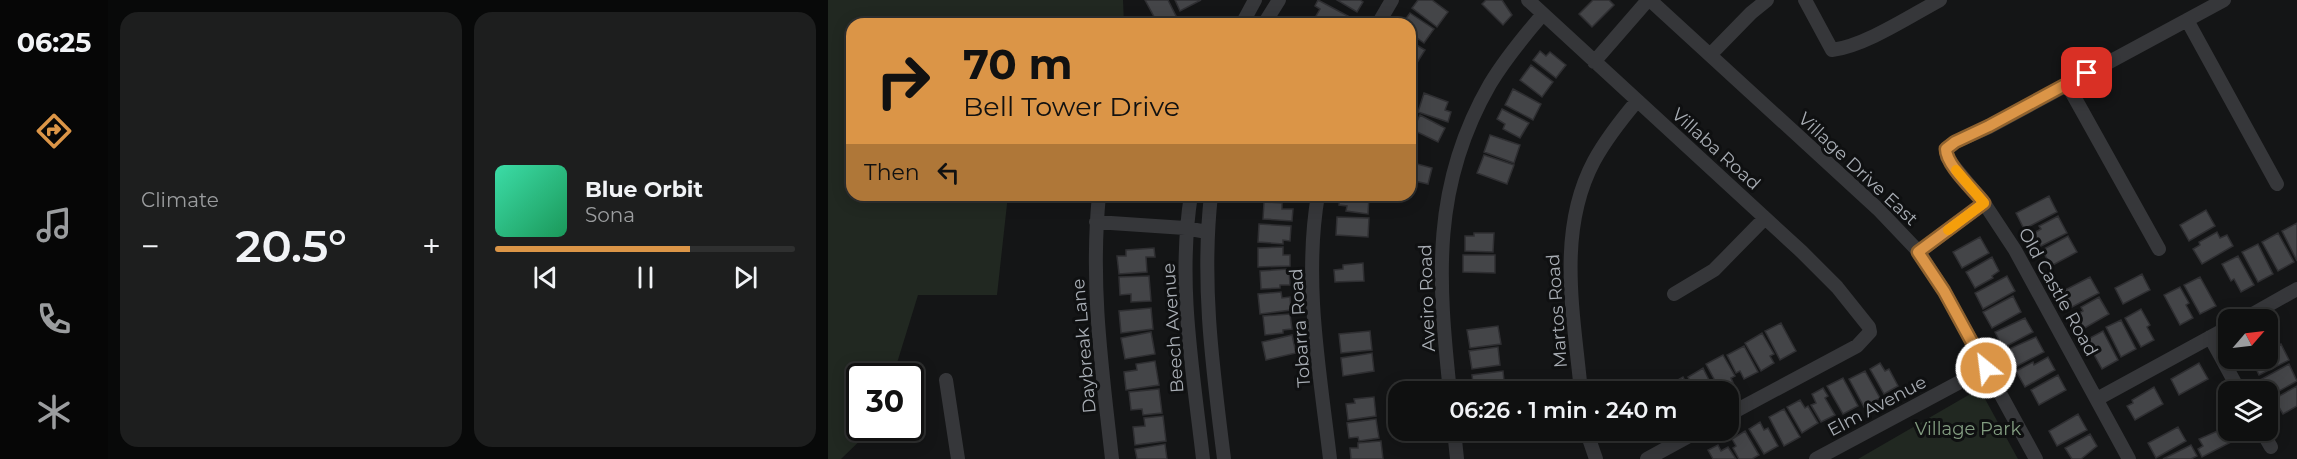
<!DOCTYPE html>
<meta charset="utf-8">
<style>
body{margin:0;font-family:Montserrat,sans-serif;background:#1d1e1e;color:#f1f3f6;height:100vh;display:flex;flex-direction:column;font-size:22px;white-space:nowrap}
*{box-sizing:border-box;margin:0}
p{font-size:20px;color:#9b9d9f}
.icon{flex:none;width:33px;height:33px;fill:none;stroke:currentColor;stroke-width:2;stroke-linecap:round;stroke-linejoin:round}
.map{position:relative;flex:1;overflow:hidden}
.details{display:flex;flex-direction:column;gap:12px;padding:12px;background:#080909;width:720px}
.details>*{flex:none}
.hud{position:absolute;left:18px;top:18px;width:570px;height:183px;border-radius:18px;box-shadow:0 3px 15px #0003,0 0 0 2px #2f3030;background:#db9547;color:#111;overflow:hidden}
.needle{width:39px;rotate:62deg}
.buttons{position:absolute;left:1390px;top:309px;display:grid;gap:12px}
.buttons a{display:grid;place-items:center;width:60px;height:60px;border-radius:12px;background:#0f1010;box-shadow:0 3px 15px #0003,0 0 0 2px #2f3030;font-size:30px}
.speed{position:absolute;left:18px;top:363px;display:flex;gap:12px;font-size:30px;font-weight:700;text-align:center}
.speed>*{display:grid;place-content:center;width:78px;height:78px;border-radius:50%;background:#0f1010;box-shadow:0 3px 15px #0003,0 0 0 2px #2f3030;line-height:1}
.speed .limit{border:3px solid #111;border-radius:9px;background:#fff;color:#111}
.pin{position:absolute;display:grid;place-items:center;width:51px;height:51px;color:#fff;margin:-26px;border-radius:12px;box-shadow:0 3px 9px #0006}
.me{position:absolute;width:66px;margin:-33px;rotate:331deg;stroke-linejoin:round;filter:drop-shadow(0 0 4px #0008)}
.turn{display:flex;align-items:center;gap:21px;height:126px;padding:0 18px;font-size:27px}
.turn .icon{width:78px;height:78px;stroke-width:2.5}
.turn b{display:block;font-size:42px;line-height:51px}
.then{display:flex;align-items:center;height:57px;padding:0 18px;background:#0003;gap:12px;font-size:22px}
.big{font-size:45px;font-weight:600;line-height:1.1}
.details .tile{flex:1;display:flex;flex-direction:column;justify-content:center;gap:9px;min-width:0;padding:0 21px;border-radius:18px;background:#1d1e1e}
.song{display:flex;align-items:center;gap:18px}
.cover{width:72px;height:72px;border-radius:9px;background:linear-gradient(135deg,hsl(160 70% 55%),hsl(150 70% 35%))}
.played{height:6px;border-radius:3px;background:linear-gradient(90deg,#db9547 65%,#2f3030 65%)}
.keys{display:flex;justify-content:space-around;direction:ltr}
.heat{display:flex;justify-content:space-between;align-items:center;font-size:33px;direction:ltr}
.details .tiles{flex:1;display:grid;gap:12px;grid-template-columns:repeat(2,1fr)}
.trip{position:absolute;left:560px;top:381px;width:351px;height:60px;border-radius:18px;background:#0f1010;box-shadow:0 3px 15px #0003,0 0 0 2px #2f3030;font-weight:600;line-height:60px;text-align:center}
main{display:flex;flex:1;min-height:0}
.dock{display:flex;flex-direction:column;width:108px;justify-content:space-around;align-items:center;background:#060606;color:#9b9d9f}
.dock .icon{width:42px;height:42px}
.dock .current{color:#db9547}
.dock b{font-size:27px;color:#f1f3f6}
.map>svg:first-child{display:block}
.green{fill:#212821}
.building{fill:#444548;stroke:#2f2f32;stroke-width:1.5}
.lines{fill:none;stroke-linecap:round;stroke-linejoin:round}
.minor{stroke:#36373a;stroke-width:14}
.route-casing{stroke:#8e612e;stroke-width:15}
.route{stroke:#db9547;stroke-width:10}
.slow{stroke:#f59e0b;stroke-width:10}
.labels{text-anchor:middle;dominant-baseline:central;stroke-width:6;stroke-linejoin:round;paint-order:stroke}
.street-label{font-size:18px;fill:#a8adb4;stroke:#0f1011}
.park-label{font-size:18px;fill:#839d81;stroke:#0f1011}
</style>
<main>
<nav class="dock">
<b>06:25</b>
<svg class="icon current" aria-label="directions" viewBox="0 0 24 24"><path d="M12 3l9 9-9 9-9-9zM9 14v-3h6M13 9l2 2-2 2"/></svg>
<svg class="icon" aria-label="music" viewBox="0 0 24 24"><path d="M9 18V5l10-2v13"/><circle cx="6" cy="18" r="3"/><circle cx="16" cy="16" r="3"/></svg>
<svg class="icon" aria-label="phone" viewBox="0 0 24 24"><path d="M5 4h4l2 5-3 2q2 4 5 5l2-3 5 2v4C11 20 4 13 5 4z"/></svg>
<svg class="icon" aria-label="climate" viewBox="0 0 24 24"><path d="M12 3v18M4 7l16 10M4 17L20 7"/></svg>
</nav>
<section class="details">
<div class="tiles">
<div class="tile"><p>Climate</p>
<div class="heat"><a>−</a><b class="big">20.5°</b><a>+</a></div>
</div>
<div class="tile">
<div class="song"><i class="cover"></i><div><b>Blue Orbit</b><p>Sona</p></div></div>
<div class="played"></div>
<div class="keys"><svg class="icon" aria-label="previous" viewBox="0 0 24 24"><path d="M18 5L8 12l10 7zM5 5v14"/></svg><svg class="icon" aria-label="pause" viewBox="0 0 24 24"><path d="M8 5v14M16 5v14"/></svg><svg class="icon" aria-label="next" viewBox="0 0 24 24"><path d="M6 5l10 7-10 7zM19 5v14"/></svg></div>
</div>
</div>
</section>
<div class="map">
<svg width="1469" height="459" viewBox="0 0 1469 459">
<rect width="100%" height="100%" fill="#141516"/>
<path class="green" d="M0,0h295l1,24h-272v171h156l-11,100h-79l-25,81h-33v52h13l-32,31h-13z
M1144,393l12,4 34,62h-160z"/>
<path class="building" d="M317,0h23l8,16 -18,8z
M347,0h26l-21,11z
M490,0l30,16 -5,8h-14l-13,-8 4,-7 -5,-3z
M509,0h23l3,2 -6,10z
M590,0h14l16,12 -11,15 -25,-19z
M658,0h16l10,15 -9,10 -21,-21z
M765,0h16l5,5 -22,22 -13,-13z
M582,13l24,16 -10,14 -14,-10v-9h-8z
M582,41l15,9 -10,16 -5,-4z
M712,51l6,5 4,-4 16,13 -10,13 -23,-18z
M703,65l22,17 -11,15 -22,-17z
M685,89l28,15 -8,16 -28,-15z
M596,93l24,9 -3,8 6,2 -3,10 -30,-10z
M674,109l27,14 -9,15 -17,-9 2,-5 -8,-5z
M592,115l25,13 -7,14 -25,-12z
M662,135l30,10 -6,18 -30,-11z
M656,155l30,10 -7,19 -30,-11z
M582,162l22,6 -4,16 -18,-4z
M512,195l29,1 -1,18 -22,-3 1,-5 -8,-1z
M1221,196l8,16 -33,17 -8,-16z
M436,202l18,1v6h11l-1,12 -29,-2z
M1378,210l9,16 -26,15 -9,-16z
M1230,216l9,17 -26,13 -7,-13 7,-4 -2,-3z
M509,217l32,1 -1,19 -32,-2z
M1469,223v38l-15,-30z
M431,224l32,2 -1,15 -7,-1v4l-25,-2z
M1389,232l3,6 7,-3 6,11 -31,18 -9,-15 7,-4 -1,-3z
M646,233h20l-1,19 -28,-1v-15h9z
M1450,233l16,29 -16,9 -16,-29z
M1240,236l9,16 -26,14 -9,-16z
M1152,237l9,16 -27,15 -9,-16z
M1430,244l15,30 -15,8 -16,-30z
M455,247v8h7v11l-32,1v-19z
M326,248l1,9h-9l1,15 -28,2 -2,-18h9v-6z
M635,255h32v18l-32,-1z
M1410,256l16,29 -13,7 -7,-13 -3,2 -9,-17z
M1164,257l7,14 -7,5 1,2 -18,10 -9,-16z
M535,263l1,18 -29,1 -1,-12 9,-1v-4z
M461,269l1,16h-10v3l-19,1 -1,-18z
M1314,274l8,16 -27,14 -8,-16z
M321,276l2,25 -20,1v-8l-11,1 -1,-18z
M1179,276l8,15 -32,18 -8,-16z
M1262,277l9,16 -27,14 -9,-16z
M1372,277l16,29 -16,8 -16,-29z
M1352,287l9,16 -3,2 7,13 -13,7 -16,-30z
M453,292l1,6 8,-1 1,13 -31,4 -2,-20z
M1185,296l8,16 -29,16 -9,-16z
M1271,297l10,17 -26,15 -8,-14 8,-4 -2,-4z
M323,308l2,21 -32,4 -2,-22z
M1313,309l9,16 -3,2 7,13 -13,7 -16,-29z
M462,314l2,15 -9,1v3l-18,2 -2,-19z
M1197,318l8,14 -30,16 -8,-16z
M1293,320l15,29 -15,8 -15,-30z
M953,323l15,28 -16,9 -15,-29z
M670,326l3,18 -31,4 -3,-18z
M542,331l2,19 -31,3 -2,-19z
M1275,331l15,29 -16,9 -16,-29z
M323,332l4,22 -30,5 -4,-21z
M934,333l12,21 -4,2 4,7 -13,8 -16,-28z
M464,335l4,18 -30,7 -4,-18z
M1208,337l8,15 -27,14 -8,-17z
M1453,344l8,16 -30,15 -6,-13 7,-4h8v-8z
M916,346l14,26 -14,7 -4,-8 -4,2 -9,-18z
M670,347l2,18 -28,4 -3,-18z
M544,353l2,18 -31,5 -2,-18z
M895,355l12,21 -4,2 3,7 -13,7 -15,-28z
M1220,357l7,13 -30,17 -9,-16 17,-9 1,3z
M327,361l4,24 -33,5 -2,-18 13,-2 -1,-6z
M1052,363l5,8 4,-2 9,17 -14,8 -14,-25z
M1371,363l9,16 -29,16 -8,-16z
M1461,364l8,17 -27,15 -10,-16z
M875,368l12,24h-19l-8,-15z
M675,371l2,19 -31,2 -2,-17z
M1037,371l15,27 -16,9 -15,-28z
M1230,375l8,15 -27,15 -8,-15z
M855,377l8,15h-21l-3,-6z
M1015,378l15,28 -15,8 -16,-28z
M1469,386v20l-14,8 -9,-15z
M1326,387l9,17 -28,16 -8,-14 6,-3 -1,-3z
M995,388l5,8 -3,2 10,17 -14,7 -10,-17 5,-2 -4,-9z
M331,389l3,24 -19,2 -1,-6 -11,1 -2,-18z
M546,397l2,19 -28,4 -2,-16 9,-1 -1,-4z
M972,400l5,8 3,-2 10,17 -16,10 -15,-26z
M956,409l16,28 -16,9 -15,-29z
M1250,414l9,16 -30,16 -8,-15z
M335,416l3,25 -31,4 -2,-18 12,-1 -1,-8z
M548,419l3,19 -20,3 -1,-4 -9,1 -2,-15z
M932,422l4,8 4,-2 10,18 -14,8 -15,-25z
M1401,426v4h4l4,9 -35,18 -4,-8 5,-3 -4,-7z
M1350,427l8,14 -30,17 -8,-15z
M917,431l14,24 -7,4h-13l-6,-11 3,-2 -4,-7z
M1262,434l7,12 -16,13h-9l-7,-11z
M553,441l2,18h-32l-1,-11h8v-5z
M337,444l2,15h-30l-2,-10z
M890,445l3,6 7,-4 8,12h-23l-5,-9z
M1363,445l6,11 -6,3h-28z"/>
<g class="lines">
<path class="minor" d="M700,0l274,252 35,35 32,40 1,5 -13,14 -129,69
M822,0l228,209 41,43 25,39 92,168
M977,0l27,50c33,-4 78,-34 108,-50
M1359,20l90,164
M414,24l13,-24
M436,24l15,-24
M550,24l14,-24
M882,55l41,-42 16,-13
M766,62l54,-62
M1239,84l92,165
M271,195c-9,91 3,174 13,264
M363,195c-14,88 2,176 12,264
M383,195c-10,90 2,175 13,264
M490,195c-15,87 2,178 12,264
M268,222l89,6 22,4
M1091,252l65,-49
M846,294l40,-24 51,-52
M1414,320l55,-31
M1382,337l30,55
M118,380l12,79
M622,392c-12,-113 -19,-206 40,-308 15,-25 34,-48 53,-70
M753,392c-7,-77 -25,-160 13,-231 12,-22 27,-41 43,-60
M1269,399l132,-72
M626,430l3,29
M758,430l10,29
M1433,430l10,17
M819,459l53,-29
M988,459l170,-91
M1301,459l-114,-209 -31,-47 -32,-39 -5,-7 -1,-8 9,-7 34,-15 235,-127"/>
</g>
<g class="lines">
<defs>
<path id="route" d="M1158,368l-42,-77 -26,-39 66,-49c-10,-13 -38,-38 -38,-54l9,-7 34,-16 98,-53"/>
</defs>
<use href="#route" class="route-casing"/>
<use href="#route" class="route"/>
<path class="slow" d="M1120,230l36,-27 -28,-33"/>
</g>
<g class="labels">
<g class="street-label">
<text transform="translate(888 149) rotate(42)">Villaba Road</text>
<text transform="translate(1030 169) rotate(43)">Village Drive East</text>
<text transform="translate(1230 292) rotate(61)">Old Castle Road</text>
<text transform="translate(599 298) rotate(-92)">Aveiro Road</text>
<text transform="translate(729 311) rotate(-94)">Martos Road</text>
<text transform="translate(345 328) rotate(-94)">Beech Avenue</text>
<text transform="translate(472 328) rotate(-94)">Tobarra Road</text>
<text transform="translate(256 346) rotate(-95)">Daybreak Lane</text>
<text transform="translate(1049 406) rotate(-28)">Elm Avenue</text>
</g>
<g class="park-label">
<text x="1140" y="429">Village Park</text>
</g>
</g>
</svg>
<div class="buttons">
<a><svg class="needle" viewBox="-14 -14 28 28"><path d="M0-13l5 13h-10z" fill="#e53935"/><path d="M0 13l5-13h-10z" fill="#9b9d9f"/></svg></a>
<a><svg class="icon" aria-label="layers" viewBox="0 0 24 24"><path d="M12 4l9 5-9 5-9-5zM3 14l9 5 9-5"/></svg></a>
</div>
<div class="speed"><div class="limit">30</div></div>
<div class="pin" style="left:1259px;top:73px;background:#d93025"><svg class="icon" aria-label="arrive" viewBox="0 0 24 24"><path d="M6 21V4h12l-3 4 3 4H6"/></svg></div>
<svg class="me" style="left:1158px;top:368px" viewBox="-20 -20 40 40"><circle r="17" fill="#db9547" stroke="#fff" stroke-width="3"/><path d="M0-11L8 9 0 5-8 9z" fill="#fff"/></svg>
<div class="trip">06:26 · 1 min · 240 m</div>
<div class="hud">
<div class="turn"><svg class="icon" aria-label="right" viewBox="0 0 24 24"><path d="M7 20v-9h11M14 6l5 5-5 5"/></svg><div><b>70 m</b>Bell Tower Drive</div></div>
<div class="then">Then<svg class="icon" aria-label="left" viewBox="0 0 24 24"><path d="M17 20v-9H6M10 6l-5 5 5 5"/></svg></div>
</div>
</div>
</main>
